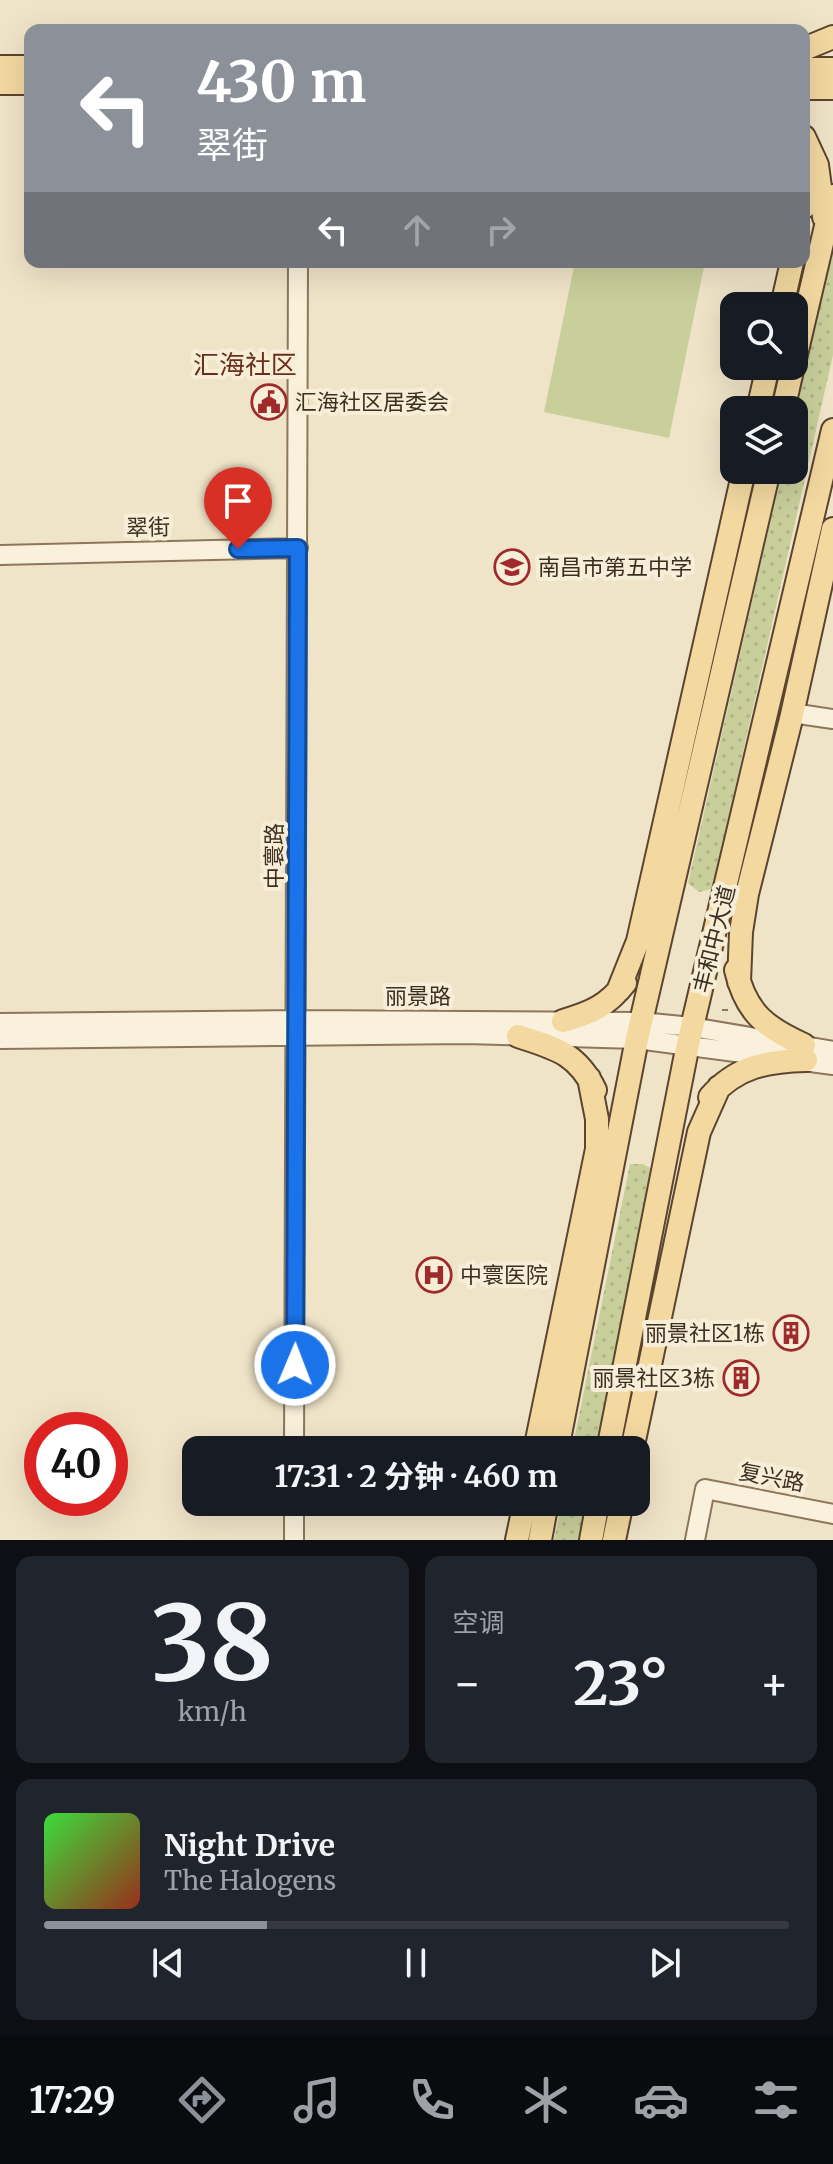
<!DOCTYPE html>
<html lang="zh">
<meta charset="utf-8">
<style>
body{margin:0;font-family:Merriweather,"Noto Sans SC",serif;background:#20242c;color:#f1f3f6;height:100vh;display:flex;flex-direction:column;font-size:30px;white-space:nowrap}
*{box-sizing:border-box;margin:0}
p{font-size:26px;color:#9ea1a6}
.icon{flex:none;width:44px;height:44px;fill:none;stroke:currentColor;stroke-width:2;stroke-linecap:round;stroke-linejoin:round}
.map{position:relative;height:1540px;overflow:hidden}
.side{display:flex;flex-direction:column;gap:16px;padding:16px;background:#0d0f14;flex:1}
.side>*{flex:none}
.guide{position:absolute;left:24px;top:24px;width:786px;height:244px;border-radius:16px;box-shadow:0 8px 32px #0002;background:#8c9099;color:#fff;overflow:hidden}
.controls{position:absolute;left:720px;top:292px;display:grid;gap:16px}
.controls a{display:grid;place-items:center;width:88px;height:88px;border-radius:16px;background:#171b24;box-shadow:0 8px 32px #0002;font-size:40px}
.speed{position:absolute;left:24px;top:1412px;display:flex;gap:16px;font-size:40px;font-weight:700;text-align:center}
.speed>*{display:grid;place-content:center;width:104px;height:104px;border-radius:50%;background:#171b24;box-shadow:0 8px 32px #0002;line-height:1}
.speed .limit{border:12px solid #d22;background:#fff;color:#111}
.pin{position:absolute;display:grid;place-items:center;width:68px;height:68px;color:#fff;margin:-82px -34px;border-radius:50% 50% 50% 0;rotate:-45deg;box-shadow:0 0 8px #0007}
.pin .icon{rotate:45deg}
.me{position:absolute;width:88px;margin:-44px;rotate:1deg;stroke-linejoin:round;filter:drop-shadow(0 0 6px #0008)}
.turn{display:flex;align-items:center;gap:28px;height:168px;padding:0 40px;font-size:36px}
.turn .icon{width:104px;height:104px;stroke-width:2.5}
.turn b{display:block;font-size:56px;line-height:68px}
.lanes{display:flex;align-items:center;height:76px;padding:0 40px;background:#0003;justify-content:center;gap:40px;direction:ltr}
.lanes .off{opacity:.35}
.big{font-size:60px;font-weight:700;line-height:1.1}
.side .widget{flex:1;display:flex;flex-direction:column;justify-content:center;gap:12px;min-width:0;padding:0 28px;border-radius:16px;background:#20242c}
.side .dial{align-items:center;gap:0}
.dial b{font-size:104px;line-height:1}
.song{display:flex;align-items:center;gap:24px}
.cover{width:96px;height:96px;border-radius:12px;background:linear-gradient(135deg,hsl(120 70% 55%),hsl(10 70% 35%))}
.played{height:8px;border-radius:4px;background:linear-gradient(90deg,#8c9099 30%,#363941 30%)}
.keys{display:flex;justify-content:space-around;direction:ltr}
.heat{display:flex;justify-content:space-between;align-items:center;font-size:44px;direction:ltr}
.side .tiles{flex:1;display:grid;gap:16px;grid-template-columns:1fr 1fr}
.widget:last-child{grid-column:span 2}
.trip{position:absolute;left:182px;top:1436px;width:468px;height:80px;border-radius:16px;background:#171b24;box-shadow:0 8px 32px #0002;font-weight:700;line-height:80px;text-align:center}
.tab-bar{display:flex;height:128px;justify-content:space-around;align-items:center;background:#090b0e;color:#9ea1a6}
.tab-bar .icon{width:56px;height:56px}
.tab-bar .selected{color:#8c9099}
.tab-bar b{font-size:36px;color:#f1f3f6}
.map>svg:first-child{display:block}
.grass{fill:#c9cf9b}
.park{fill:url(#park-dots)}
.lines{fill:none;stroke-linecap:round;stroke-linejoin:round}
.minor-casing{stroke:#8d765c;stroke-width:22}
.major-casing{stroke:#5b4430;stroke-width:26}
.path{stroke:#8d765c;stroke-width:2;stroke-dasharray:6 4;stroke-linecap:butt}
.minor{stroke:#faf1dc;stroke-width:18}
.major{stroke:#f3d9a0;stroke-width:22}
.route-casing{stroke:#114b97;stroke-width:20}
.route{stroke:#1a73e8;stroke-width:14}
.labels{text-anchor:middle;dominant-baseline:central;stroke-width:8;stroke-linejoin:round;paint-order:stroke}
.poi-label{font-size:22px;fill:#3d2e20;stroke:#f7eed8;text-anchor:start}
.street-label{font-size:22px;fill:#3d2e20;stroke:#f7eed8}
.quarter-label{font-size:26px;fill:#6b2e1e;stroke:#f7eed8}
</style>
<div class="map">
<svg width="833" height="1540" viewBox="0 0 833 1540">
<defs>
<pattern id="park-dots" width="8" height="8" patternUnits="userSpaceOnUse" patternTransform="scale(2)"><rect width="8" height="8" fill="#c9cf9b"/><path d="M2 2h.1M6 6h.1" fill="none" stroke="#aeb285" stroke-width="1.8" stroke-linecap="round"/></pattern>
</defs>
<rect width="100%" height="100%" fill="#f0e4c8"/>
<path class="grass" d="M575,262h130l-36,176 -125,-26z"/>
<path class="park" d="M833,246v109l-121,534 -13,3 -11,-9 94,-413h12v-53z
M630,1164h13l9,5 -56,281h-24z
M562,1502h23l-7,38h-24z"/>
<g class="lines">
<defs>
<path id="minor" d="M0,555l298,-7
M792,713l41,6
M0,1023l297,-3 344,2 51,5 141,24
M0,1039l466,-5 171,5 196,26
M294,1450l4,-1188
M294,1540v-38
M695,1540l10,-51 128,25"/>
<path id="major" d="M804,49l29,-12
M0,67h30
M804,69h29
M0,83h30
M804,88h29
M804,137l13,28 7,52
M804,207l2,-12 -2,-32
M782,306l10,-44
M794,363l39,-167
M758,410l10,-44
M783,410l10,-44
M736,970c10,43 30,58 68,75
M739,982l2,-50 6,-38 44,-175 42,-190
M618,991l20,-50 106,-471
M563,1021c28,-8 44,-15 62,-38
M518,1036c37,12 59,17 77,54
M710,1097c27,-31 57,-36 96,-37
M535,1450l62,-301v-30l-8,-41
M557,1450l80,-411 132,-569
M608,1450l80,-406 145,-614
M632,1450l67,-318 20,-45
M517,1540l8,-38
M540,1540l7,-38
M591,1540l7,-38
M614,1540l8,-38"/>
</defs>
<use href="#minor" class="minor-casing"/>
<use href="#major" class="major-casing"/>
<path class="path" d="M722,1010h9"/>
<use href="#minor" class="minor"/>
<use href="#major" class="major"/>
</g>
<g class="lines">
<defs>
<path id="route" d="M238,549l60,-1 -3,817"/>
</defs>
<use href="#route" class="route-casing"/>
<use href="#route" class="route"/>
</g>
<defs>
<symbol id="civic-ring" viewBox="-11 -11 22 22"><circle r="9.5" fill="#f7eed8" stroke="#9e2a2b" stroke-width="1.5"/><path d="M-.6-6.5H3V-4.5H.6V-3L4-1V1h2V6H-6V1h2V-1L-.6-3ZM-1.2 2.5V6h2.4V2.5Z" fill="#9e2a2b"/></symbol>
<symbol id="school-ring" viewBox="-11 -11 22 22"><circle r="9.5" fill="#f7eed8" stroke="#9e2a2b" stroke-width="1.5"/><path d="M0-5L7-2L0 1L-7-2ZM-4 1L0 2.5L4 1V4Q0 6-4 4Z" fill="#9e2a2b"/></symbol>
<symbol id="hospital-ring" viewBox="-11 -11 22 22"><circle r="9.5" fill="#f7eed8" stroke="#9e2a2b" stroke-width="1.5"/><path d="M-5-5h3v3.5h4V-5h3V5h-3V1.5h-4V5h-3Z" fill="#9e2a2b"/></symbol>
<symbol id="building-ring" viewBox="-11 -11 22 22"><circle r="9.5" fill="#f7eed8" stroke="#9e2a2b" stroke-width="1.5"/><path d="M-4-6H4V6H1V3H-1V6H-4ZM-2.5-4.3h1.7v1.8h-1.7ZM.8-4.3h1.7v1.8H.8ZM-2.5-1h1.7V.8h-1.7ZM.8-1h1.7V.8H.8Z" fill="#9e2a2b"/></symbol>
</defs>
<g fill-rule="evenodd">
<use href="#civic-ring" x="249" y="382" width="40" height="40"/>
<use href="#school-ring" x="492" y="547" width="40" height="40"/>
<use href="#hospital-ring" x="414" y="1255" width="40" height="40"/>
<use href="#building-ring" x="771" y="1313" width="40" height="40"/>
<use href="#building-ring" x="721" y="1358" width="40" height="40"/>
</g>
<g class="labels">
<g class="poi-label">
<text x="295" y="402">汇海社区居委会</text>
<text x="538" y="567">南昌市第五中学</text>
<text x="460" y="1275">中寰医院</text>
<text x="765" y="1333" text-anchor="end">丽景社区1栋</text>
<text x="715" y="1378" text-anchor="end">丽景社区3栋</text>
</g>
<g class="street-label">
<text transform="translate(148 527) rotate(-1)">翠街</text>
<text transform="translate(274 856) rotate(-90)">中寰路</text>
<text transform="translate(714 939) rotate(-76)">丰和中大道</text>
<text x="418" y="996">丽景路</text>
<text transform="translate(772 1477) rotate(11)">复兴路</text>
</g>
<g class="quarter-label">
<text x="245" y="364">汇海社区</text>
</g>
</g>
</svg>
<div class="controls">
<a><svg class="icon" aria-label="search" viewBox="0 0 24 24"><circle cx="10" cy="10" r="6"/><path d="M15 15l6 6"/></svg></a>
<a><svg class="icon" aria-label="layers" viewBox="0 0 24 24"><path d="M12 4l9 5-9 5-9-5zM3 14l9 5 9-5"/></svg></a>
</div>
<div class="speed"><div class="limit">40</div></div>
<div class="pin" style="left:238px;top:549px;background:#d93025"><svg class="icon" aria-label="arrive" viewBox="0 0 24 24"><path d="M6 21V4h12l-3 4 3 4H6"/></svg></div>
<svg class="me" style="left:295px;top:1365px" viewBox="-20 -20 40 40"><circle r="17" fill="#1a73e8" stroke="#fff" stroke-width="3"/><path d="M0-11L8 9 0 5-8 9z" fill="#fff"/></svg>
<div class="trip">17:31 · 2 分钟 · 460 m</div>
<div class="guide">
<div class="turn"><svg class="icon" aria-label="left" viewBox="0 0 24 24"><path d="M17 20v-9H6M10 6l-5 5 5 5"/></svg><div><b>430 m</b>翠街</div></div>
<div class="lanes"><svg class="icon" aria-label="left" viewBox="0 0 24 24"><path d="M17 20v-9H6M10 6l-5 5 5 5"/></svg><svg class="icon off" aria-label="ahead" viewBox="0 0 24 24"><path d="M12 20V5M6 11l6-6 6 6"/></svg><svg class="icon off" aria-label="right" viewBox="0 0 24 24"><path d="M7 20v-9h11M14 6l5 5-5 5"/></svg></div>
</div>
</div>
<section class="side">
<div class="tiles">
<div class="widget dial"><b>38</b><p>km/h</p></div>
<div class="widget"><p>空调</p>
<div class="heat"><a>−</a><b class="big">23°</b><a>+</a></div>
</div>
<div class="widget">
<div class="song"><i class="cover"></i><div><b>Night Drive</b><p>The Halogens</p></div></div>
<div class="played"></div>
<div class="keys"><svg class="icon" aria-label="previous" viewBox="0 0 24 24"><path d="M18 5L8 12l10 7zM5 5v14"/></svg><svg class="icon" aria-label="pause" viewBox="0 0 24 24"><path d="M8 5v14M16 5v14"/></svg><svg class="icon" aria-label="next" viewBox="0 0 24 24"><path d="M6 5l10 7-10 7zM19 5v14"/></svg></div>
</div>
</div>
</section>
<nav class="tab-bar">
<b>17:29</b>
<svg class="icon selected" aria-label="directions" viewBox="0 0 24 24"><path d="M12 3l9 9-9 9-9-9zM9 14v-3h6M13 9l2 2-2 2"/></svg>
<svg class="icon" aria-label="music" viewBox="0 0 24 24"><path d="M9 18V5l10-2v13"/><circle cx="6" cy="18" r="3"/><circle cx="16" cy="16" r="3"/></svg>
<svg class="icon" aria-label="phone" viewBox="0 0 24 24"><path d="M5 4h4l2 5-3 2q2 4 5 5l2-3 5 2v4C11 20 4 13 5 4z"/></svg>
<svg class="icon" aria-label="climate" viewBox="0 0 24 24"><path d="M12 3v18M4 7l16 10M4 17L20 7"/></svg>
<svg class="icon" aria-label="car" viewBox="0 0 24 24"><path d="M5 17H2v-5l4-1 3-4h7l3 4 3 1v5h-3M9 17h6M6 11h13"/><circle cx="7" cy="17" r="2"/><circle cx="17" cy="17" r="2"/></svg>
<svg class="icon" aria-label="filters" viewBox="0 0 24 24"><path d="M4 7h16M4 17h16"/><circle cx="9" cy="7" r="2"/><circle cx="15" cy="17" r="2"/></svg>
</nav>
